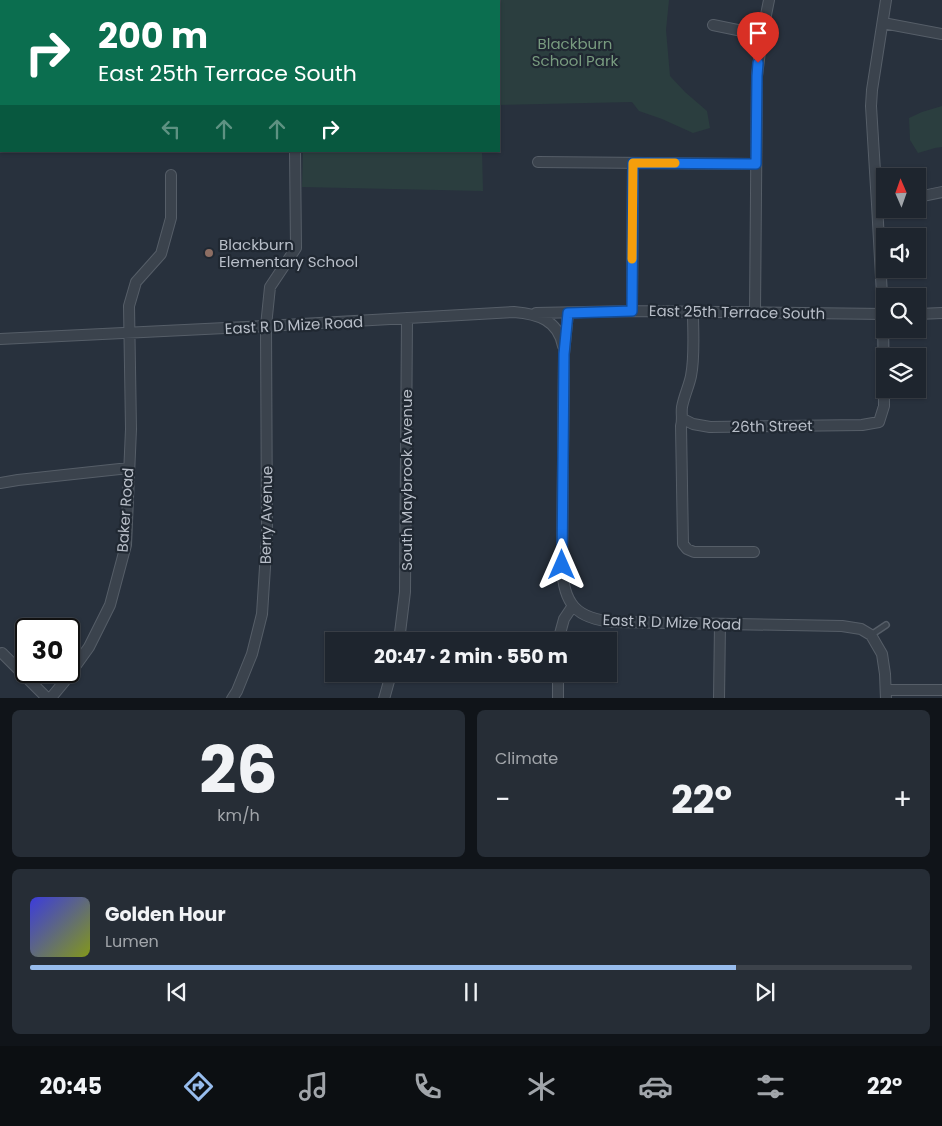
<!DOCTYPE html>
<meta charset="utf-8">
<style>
body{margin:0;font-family:Poppins,sans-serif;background:#262d36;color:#f1f3f6;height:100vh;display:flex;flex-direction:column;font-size:19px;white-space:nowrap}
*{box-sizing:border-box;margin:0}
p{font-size:16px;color:#a1a5aa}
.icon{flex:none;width:28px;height:28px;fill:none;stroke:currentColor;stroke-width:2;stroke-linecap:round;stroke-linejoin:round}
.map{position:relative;height:698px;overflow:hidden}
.panel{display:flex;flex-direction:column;gap:12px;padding:12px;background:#101419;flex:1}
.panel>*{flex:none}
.top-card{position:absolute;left:0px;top:0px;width:500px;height:152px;box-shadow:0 1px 4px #0004,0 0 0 1px #3c424a;background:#0b6e4f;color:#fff;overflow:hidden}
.needle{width:32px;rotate:358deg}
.buttons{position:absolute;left:876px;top:168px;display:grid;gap:10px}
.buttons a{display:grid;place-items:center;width:50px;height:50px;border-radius:0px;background:#1e252e;box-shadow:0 1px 4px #0004,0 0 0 1px #3c424a;font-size:25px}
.speed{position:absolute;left:15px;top:618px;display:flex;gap:10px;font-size:25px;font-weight:700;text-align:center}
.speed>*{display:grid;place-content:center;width:65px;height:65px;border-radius:50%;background:#1e252e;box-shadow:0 1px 4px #0004,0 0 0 1px #3c424a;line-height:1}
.speed .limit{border:2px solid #111;border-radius:8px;background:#fff;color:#111}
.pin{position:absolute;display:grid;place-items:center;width:42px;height:42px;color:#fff;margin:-51px -21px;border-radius:50% 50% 50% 0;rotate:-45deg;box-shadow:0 0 5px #0007}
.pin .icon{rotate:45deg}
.me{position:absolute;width:55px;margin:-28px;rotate:0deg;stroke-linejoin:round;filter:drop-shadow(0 0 4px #0008)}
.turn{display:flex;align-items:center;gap:18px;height:105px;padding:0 15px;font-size:22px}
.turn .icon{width:65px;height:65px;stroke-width:2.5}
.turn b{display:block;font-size:35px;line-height:42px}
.lanes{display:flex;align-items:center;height:48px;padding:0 15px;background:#0003;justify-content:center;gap:25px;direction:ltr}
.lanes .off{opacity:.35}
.big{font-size:38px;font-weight:700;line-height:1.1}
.panel .card{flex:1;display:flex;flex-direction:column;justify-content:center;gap:8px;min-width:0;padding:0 18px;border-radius:8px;background:#262d36}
.panel .dial{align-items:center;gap:0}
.dial b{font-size:65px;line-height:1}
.song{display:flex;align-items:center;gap:15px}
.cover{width:60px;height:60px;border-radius:8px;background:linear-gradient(135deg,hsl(240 70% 55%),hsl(70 70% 35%))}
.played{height:5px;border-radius:2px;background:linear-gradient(90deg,#97bced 80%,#3c424a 80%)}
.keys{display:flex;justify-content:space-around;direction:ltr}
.heat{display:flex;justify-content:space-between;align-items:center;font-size:28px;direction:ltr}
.panel .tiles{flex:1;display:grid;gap:12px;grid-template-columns:1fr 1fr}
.card:last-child{grid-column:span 2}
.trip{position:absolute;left:325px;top:632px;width:292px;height:50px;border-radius:0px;background:#1e252e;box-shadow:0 1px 4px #0004,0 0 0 1px #3c424a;font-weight:700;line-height:50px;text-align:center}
.menu{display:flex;height:80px;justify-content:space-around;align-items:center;background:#0c0f12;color:#a1a5aa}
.menu .icon{width:35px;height:35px}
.menu .on{color:#97bced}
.menu b{font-size:22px;color:#f1f3f6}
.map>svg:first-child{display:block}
.green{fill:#2b3e3f}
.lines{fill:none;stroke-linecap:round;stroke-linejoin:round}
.service-casing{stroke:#565e68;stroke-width:8}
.minor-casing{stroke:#565e68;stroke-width:12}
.service{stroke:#3b434d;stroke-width:5}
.minor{stroke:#3b434d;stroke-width:10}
.route-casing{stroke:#114b97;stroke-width:12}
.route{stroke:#1a73e8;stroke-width:9}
.slow{stroke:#f59e0b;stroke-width:9}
.education-dot{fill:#8d6e63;stroke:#202832;stroke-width:2}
.labels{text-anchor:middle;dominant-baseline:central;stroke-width:4.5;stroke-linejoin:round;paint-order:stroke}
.park-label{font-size:15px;fill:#789b7f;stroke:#202832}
.poi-label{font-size:15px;fill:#b8bec8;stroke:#202832;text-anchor:start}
.street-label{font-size:15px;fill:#b8bec8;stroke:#202832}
</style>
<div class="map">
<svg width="942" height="699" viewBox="0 0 942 699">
<rect width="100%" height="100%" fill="#28313d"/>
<path class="green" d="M427,0h242l-3,30 4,46 15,16 22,19 3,17 -17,5 -31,-14 -23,-8 -7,-9 -133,3v-104h-72z
M942,106v41l-7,1 -17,5 -8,-13 -1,-22 13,-6z
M303,151h179l1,40 -181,-4z"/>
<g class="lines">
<defs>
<path id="service" d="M871,635l15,-10"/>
<path id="minor" d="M883,23l59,11
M713,25l49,10
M538,162l218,2
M918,197l24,-5
M632,311l1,-148
M693,312c0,21 2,44 -2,64 -2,10 -7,20 -9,31 -1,7 1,12 -1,19l2,118 4,5 7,3h60
M755,312l2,-236 5,-41 7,-35
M536,313l96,-2 253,3
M568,313l-4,41 -2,211c1,39 14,54 53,57l227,4 19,3 10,6 11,19 3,20 1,25
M918,314l24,-1
M0,339l266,-13 248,-14c24,2 44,8 49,34
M683,419l10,5 17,3 152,-2 17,-3 5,-16 -1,-92 -6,-110 -6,-98 1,-16 14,-90
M0,483l18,-3 111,-12
M399,641l6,-49 2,-274
M558,641l6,-22 8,-12
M2,653l46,46
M558,674v25
M886,690h56
M50,699l14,-17 25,-35 21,-42 16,-60 5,-116 -2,-123 7,-24 25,-28 10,-36v-43
M232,699l5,-8 15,-37 10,-40 5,-78 -1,-210 4,-39 26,-39 -1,-97
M384,699l7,-25
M719,699l1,-75"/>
</defs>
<use href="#service" class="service-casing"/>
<use href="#minor" class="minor-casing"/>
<use href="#service" class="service"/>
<use href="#minor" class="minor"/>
</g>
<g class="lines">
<defs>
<path id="route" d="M562,565l2,-211 4,-41 64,-2 1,-148 123,1 1,-88 1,-13"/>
</defs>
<use href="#route" class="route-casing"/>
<use href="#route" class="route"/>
<path class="slow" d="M632,259l1,-96h42"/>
</g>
<circle class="education-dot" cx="209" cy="253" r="5"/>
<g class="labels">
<g class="park-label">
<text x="575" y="43">Blackburn<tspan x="575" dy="17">School Park</tspan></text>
</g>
<g class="poi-label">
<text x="219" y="244">Blackburn<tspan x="219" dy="17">Elementary School</tspan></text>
</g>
<g class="street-label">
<text transform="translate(737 312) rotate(1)">East 25th Terrace South</text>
<text transform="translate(294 325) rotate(-3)">East R D Mize Road</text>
<text transform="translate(772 426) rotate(-1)">26th Street</text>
<text transform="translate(406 480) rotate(-90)">South Maybrook Avenue</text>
<text transform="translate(125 510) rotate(-86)">Baker Road</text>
<text transform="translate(266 515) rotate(-89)">Berry Avenue</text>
<text transform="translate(672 622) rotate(2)">East R D Mize Road</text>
</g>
</g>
</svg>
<div class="buttons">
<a><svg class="needle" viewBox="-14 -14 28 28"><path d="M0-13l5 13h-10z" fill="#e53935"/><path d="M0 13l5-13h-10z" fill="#a1a5aa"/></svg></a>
<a><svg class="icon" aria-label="sound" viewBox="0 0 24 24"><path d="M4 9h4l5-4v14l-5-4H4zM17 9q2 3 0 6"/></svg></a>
<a><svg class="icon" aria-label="search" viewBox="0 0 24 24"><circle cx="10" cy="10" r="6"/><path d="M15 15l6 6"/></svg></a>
<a><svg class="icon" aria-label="layers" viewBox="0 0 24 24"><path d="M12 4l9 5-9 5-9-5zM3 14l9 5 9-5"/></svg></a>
</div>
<div class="speed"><div class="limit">30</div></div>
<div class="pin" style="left:758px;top:63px;background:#d93025"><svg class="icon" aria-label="arrive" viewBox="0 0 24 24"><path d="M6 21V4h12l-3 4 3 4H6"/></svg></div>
<svg class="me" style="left:562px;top:565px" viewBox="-20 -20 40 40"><path d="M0-17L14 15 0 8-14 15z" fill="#1a73e8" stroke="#fff" stroke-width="4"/></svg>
<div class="trip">20:47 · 2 min · 550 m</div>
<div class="top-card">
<div class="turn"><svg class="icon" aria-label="right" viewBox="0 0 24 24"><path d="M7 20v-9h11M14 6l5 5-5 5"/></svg><div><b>200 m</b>East 25th Terrace South</div></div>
<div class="lanes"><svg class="icon off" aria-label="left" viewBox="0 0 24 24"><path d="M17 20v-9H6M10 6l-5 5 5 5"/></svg><svg class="icon off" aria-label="ahead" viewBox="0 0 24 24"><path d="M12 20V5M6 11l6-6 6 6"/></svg><svg class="icon off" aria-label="ahead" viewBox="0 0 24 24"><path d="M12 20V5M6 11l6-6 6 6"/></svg><svg class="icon" aria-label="right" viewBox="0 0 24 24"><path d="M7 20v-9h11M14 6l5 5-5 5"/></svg></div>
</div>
</div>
<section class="panel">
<div class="tiles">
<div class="card dial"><b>26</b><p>km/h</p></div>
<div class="card"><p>Climate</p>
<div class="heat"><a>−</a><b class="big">22°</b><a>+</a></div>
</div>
<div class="card">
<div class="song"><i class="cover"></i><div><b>Golden Hour</b><p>Lumen</p></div></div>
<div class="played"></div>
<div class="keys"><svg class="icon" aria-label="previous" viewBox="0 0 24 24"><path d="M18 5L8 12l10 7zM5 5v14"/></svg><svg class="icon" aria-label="pause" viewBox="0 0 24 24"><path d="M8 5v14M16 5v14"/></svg><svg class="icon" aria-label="next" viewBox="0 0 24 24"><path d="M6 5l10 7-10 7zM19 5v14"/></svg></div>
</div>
</div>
</section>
<nav class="menu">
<b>20:45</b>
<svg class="icon on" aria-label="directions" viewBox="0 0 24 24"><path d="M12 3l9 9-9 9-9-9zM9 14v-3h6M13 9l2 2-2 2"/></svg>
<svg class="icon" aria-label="music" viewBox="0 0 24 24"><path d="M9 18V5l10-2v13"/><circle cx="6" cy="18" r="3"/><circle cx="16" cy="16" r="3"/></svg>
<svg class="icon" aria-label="phone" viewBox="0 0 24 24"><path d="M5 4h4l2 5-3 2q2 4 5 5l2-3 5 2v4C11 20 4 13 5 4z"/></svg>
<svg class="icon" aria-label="climate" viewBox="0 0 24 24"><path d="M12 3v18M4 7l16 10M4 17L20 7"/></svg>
<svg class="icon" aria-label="car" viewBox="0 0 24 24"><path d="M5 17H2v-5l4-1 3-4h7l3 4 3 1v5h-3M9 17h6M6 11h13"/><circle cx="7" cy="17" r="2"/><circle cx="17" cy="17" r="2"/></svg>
<svg class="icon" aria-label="filters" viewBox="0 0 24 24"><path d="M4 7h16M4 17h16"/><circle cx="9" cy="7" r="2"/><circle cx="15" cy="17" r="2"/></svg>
<b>22°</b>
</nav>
